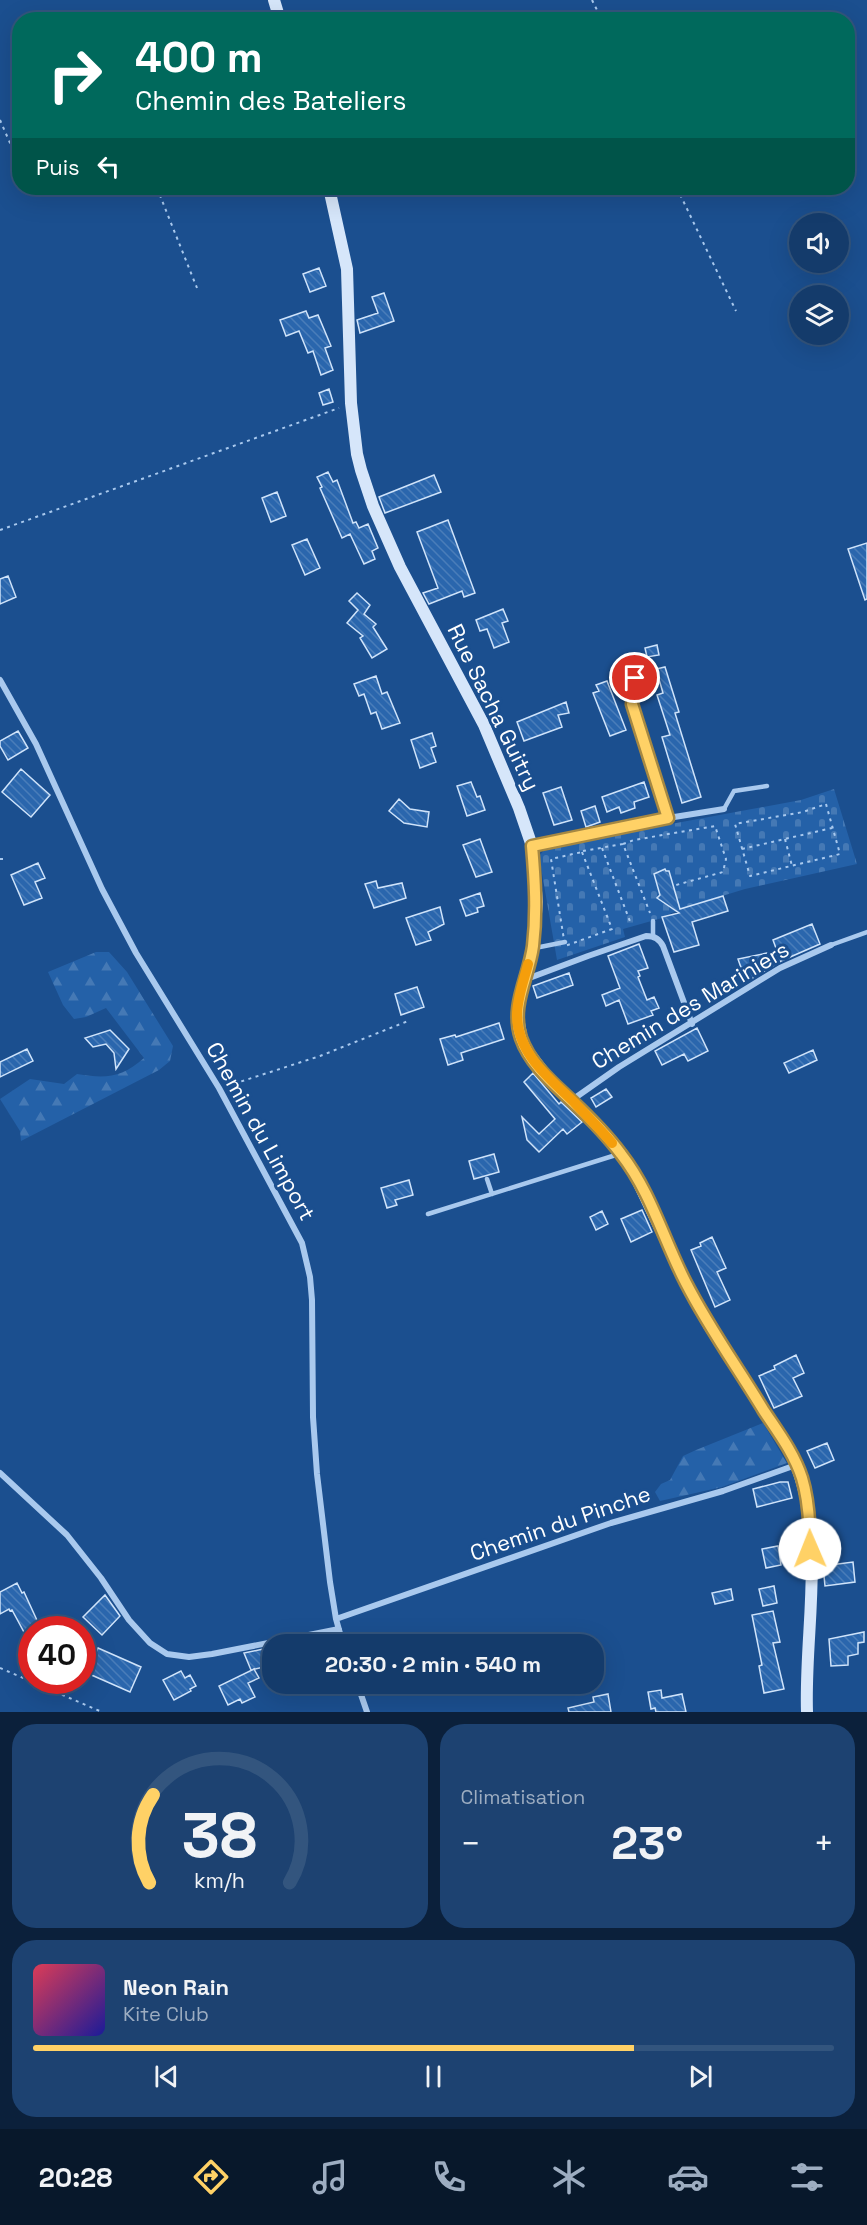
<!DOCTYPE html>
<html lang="fr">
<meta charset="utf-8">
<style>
body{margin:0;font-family:"Space Grotesk",sans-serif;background:#1d4271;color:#f1f3f6;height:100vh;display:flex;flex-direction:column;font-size:22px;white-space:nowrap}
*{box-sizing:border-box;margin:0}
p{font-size:20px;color:#9dadc1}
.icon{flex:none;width:33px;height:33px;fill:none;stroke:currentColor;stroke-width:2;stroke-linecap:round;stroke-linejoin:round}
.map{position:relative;height:1712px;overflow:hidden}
.details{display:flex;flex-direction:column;gap:12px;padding:12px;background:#0b203b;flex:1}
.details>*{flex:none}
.hud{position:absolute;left:12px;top:12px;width:843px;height:183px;border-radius:24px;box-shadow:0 6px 24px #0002,0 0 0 2px #33557e;background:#00695c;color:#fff;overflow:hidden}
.controls{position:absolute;left:789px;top:213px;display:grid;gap:12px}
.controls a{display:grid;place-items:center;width:60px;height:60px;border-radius:50%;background:#143b6b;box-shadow:0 6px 24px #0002,0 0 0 2px #33557e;font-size:30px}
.speed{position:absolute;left:18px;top:1616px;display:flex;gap:12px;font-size:30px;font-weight:700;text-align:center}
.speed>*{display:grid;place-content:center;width:78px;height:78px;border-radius:50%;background:#143b6b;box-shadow:0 6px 24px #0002,0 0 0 2px #33557e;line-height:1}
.speed .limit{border:9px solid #d22;background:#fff;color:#111}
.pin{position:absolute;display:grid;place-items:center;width:51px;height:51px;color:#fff;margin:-26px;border:3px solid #fff;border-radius:50%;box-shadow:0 2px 6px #0007}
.me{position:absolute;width:66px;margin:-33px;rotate:359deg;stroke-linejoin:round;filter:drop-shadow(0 0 4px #0008)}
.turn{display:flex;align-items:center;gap:21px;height:126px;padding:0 24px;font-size:27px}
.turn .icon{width:78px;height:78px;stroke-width:2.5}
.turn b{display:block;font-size:42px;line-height:51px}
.then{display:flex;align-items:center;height:57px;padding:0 24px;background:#0003;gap:12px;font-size:22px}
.big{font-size:45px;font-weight:600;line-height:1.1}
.details .widget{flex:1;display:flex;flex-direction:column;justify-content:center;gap:9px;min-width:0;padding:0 21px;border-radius:24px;background:#1d4271}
.details .dial{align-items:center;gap:0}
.dial svg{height:156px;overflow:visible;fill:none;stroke:#33557e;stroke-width:7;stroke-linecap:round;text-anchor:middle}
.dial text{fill:#f1f3f6;stroke:none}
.song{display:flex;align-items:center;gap:18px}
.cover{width:72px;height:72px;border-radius:9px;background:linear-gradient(135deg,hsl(350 70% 55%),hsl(240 70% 35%))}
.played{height:6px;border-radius:3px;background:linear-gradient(90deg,#ffd166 75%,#33557e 75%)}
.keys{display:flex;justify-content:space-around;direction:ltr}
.heat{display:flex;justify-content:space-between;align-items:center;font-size:33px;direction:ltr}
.details .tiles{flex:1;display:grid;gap:12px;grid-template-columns:1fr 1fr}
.widget:last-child{grid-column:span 2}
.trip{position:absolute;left:262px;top:1634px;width:342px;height:60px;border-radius:24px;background:#143b6b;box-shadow:0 6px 24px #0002,0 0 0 2px #33557e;font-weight:600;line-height:60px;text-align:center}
.tabs{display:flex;height:96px;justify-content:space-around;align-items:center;background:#08182b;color:#9dadc1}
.tabs .icon{width:42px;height:42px}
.tabs .current{color:#ffd166}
.tabs b{font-size:27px;color:#f1f3f6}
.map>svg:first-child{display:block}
.forest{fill:url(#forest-firs)}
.cemetery{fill:url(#cemetery-stones)}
.building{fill:url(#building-back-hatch);stroke:#cfe3fa;stroke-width:1.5}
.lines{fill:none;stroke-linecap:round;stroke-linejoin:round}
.path{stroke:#a9c9ee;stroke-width:2;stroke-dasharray:3 4.5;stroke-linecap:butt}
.lane{stroke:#a9c9ee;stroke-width:4.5}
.street{stroke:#a9c9ee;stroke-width:6}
.secondary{stroke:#d6e6fa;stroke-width:12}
.route-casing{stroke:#a68842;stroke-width:15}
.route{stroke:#ffd166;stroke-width:10}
.slow{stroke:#f59e0b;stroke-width:10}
.labels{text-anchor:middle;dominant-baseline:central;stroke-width:6;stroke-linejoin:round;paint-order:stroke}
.street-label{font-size:22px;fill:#fff;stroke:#1b4f8f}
</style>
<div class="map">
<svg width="867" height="1712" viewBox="0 0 867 1712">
<defs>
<pattern id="forest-firs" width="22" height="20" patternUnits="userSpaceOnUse" patternTransform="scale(1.5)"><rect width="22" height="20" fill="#2461a8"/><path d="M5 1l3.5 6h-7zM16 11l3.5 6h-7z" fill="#4579b5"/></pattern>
<pattern id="cemetery-stones" width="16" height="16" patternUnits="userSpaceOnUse" patternTransform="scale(1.5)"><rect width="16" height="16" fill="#2461a8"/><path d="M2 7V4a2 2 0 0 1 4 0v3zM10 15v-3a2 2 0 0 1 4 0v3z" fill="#4579b5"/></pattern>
<pattern id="building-back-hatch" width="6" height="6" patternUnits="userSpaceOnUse" patternTransform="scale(1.5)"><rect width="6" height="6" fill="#2a66ad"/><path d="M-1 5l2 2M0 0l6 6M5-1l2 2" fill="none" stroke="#4a7db9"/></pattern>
</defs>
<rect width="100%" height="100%" fill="#1b4f8f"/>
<path class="forest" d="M96,952h13l18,20 46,74 -3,15 -11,9 -138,71 -1,-10 -20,-32 30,-20 34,5 13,-10c29,5 44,4 67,-16l-38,-50 -20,9 -12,2 -11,-14 -15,-33z
M763,1423l24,40 -65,24 -62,14 -5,-9 6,-8 9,-4 13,-24 13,-6z"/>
<path class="cemetery" d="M834,789l23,75 -112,25 -59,18 -24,10v1l-39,11 2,8 -68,23 -18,-104 8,-9 254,-47z"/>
<path class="building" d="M319,268l7,18 -16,6 -7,-18z
M384,293l10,28 -34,12 -3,-13 21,-7 -6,-16z
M306,311l3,7 9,-3 13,31 -6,2 8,22 -12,5 -8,-24 -5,2 -9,-22 -13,5 -6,-16z
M329,389l4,13 -10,3 -4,-12z
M328,472l5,10 4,-2 16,43 3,-1 3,6 9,-4 10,24 -6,3 3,8 -11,5 -14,-30 -8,4 -22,-50 2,-1 -5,-10z
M434,475l7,17 -56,21 -6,-16z
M277,492l9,24 -15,6 -9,-24z
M448,520l27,73 -11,4 -2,-6 -33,13 -6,-11 15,-5 -21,-56z
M307,539l13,29 -15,7 -13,-30z
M867,543v56l-2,1 -17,-51z
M8,576l8,21 -16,7v-25z
M357,593l13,12 -6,9 12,10 -3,3 14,22 -15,9 -12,-20 3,-2 -16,-13 11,-13 -9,-9z
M503,609l5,12 -6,2 7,19 -15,6 -7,-19 -7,2 -4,-11z
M657,645l2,10 -12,2 -2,-9z
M665,667l14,45 -4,1 26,84 -19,6 -20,-66 8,-2 -13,-40 6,-2 -7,-24z
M376,676l6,18 5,-2 13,31 -18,6 -6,-17 -5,2 -7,-20 -5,2 -5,-12z
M607,681l19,49 -16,6 -17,-43 6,-2 -3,-6z
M566,702l3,11 -11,2 4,12 -38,14 -7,-19z
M18,731l10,17 -20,12 -8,-14v-5z
M432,733l4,13 -5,2 5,14 -16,6 -9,-28z
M21,769l29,26 -19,22 -29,-25z
M471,782l6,15 3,-1 5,14 -18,6 -10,-30z
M644,782l5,15 -15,5 1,6 -14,5 -2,-6 -12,5 -5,-15z
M561,787l11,33 -18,5 -11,-32z
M399,799l11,10 19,3 -2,15 -23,-4 -15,-12z
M595,806l5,16 -14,5 -5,-16z
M480,839l12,33 -16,5 -13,-32z
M38,863l7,15 -10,4 7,16 -18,7 -13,-30z
M665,869l1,2h3l11,38 43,-13 5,15 -36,11 7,23 -25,7 -12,-35 17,-4 -22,-15 3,-3 -6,-21z
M376,881l2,7 24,-5 4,15 -32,10 -9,-24z
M480,893l4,13 -7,2 1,4 -12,4 -6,-16z
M440,907l4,17 -16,8 3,8 -15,5 -10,-27z
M812,924l8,20 -39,17 -35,21 -8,-23 39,-8 -4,-11z
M639,944l9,24 -10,3 2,5 -2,1 9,23 7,-3 5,11 -8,3 2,4 -25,9 -9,-24 -13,6 -4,-11 18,-7 -12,-32z
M569,973l4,12 -36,13 -4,-12z
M417,987l7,20 -23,8 -6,-21z
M499,1023l5,16 -43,14 2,7 -15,5 -8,-26 15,-4 1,2z
M697,1028l11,23 -20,10 -4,-7 -22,11 -7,-14z
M110,1030l19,19 -13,20 -2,-16 -8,-9 -13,3 -8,-9z
M27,1049l6,12 -33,16v-15z
M813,1050l4,10 -28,13 -5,-10z
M533,1073l26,31 2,-2 21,20 -15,12 -4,-5 -24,23 -12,-12 -5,-23 17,17 16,-15 -31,-37z
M606,1089l6,8 -16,10 -5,-9z
M494,1154l5,18 -25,7 -5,-18z
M409,1180l4,15 -18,5 2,5 -10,3 -6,-20z
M642,1210l10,22 -21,10 -10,-23z
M602,1211l6,13 -12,6 -6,-13z
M712,1237l14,31 -9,4 13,28 -15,7 -24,-57 10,-4 -1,-3z
M796,1355l8,18 -11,5 9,18 -28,12 -15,-32 16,-7 -1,-3z
M827,1443l7,17 -19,8 -8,-17z
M780,1482h8l4,16 -35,9 -4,-18z
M778,1546l3,19 -15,3 -4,-19z
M853,1562l2,20 -30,4 -2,-20z
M17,1583l5,10 2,-1 17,37h-9v18l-20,-37 -2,1 -1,-2 -9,5v-22z
M774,1586l3,17 -14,3 -4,-17z
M731,1589l2,11 -18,4 -3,-11z
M105,1595l15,21 -18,19 -19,-18z
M773,1611l7,31 -7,1 11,46 -20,4 -5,-27 3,-1 -10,-50z
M864,1632v10l-6,1v11l-10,2v9l-17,1 -2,-27z
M273,1647v18l-22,5 -7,-17z
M98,1648l43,19 -11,25 -43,-19z
M254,1669l5,9 -11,5 7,14 -13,6 -2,-4 -12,6 -9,-19z
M181,1671l4,7 5,-3 6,11 -6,3 1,2 -17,9 -11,-20z
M661,1690l1,8 20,-4 4,18h-30l-1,-4 -4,1 -3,-17z
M608,1694l3,18h-42l-1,-4 26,-6 -1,-5z"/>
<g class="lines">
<path class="path" d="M592,0l10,20
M0,120l20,46
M157,188l40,100
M677,188l59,123
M0,530l339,-122
M826,804l14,50 -90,22 -15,-52 68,-12z
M785,839l7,27
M623,844l11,-4 81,-14 11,33 -3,13 -47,13
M602,848l29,76
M742,849l90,-21
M583,851l40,-7 27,69
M582,852l30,77 -47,17 -14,-87z
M0,859h7
M227,1086l93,-30 88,-35
M0,1668l102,44"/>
<path class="lane" d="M724,809l10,-18 33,-5
M653,921v15
M831,945l36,-13
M535,948l30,-6
M487,1179l5,15
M428,1214l191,-60"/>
<path class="street" d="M0,680l36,64 66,145 34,64 83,135 83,155 8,34 2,23 1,117 4,57 13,108 6,37 7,25
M668,818l56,-9
M532,846l136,-28 -36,-114 3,-26
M524,980l64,-24 58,-20c9,0 13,3 17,10l29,78
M572,1100l47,-33 161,-99 51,-23
M0,1473l67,62 34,43 28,42 21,23 17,11 22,3 23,-3 127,-25
M336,1619l275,-96 112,-32 73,-26
M357,1683l10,29"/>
<path class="secondary" d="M274,0l6,20
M329,188l18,81 4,134 6,51 4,16 12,36 27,61 84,158 35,83 13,38 5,56 -4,46 -16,64 5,28 6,12 20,26 45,43 28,32 12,18 53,112 22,41 81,125c40,79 15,177 18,263"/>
</g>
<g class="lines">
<defs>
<path id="route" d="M635,678l-3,26 36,114 -136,28c3,34 5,66 1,100 -4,31 -23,60 -12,92 9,26 32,45 51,63 17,16 35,34 49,53 30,38 43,87 65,129 23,45 52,85 78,128 14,21 30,42 38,67 7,23 8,47 8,71"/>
</defs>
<use href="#route" class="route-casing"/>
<use href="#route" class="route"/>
<path class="slow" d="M528,964c-4,16 -11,34 -11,51 0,38 32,63 57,87 13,14 26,27 38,41"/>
</g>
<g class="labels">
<g class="street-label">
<text transform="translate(494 707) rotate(64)">Rue Sacha Guitry</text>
<text transform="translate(690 1005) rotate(-31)">Chemin des Mariniers</text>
<text transform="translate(261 1131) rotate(61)">Chemin du Limport</text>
<text transform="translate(560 1523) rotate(-19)">Chemin du Pinche</text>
</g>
</g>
</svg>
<div class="controls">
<a><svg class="icon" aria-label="sound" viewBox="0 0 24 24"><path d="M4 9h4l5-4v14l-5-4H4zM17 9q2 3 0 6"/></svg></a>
<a><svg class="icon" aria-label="layers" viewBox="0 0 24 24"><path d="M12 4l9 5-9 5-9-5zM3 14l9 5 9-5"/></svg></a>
</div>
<div class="speed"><div class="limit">40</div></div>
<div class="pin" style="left:635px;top:678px;background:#d93025"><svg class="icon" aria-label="arrive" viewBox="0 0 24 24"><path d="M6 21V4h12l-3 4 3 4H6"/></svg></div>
<svg class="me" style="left:810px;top:1549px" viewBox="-20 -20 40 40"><circle r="19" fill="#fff"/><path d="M0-13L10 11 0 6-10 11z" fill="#ffd166"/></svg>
<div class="trip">20:30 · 2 min · 540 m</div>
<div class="hud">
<div class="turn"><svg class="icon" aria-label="right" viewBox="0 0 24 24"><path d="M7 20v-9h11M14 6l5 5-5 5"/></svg><div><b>400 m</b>Chemin des Bateliers</div></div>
<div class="then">Puis<svg class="icon" aria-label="left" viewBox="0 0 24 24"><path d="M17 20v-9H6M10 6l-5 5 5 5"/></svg></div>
</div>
</div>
<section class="details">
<div class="tiles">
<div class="widget dial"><svg viewBox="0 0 100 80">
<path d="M14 69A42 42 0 1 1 86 69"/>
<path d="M14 69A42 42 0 0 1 16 24" stroke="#ffd166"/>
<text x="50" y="56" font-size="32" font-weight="700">38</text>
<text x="50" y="72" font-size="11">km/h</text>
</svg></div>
<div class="widget"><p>Climatisation</p>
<div class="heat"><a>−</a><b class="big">23°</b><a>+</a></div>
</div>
<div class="widget">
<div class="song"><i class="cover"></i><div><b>Neon Rain</b><p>Kite Club</p></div></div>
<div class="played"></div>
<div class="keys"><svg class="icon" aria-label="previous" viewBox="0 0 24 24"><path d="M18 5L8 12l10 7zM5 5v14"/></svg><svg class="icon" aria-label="pause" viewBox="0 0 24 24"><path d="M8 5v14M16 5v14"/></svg><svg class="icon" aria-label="next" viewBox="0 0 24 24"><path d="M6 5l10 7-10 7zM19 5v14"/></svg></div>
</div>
</div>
</section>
<nav class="tabs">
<b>20:28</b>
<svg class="icon current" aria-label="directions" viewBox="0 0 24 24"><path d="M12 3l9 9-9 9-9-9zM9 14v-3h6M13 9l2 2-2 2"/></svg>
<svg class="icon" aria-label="music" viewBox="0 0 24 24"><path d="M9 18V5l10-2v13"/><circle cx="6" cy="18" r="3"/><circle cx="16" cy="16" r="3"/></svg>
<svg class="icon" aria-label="phone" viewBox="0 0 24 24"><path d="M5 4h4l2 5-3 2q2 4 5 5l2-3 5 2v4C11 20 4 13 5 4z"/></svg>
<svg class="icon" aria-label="climate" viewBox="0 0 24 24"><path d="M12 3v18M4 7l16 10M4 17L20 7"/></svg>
<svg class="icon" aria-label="car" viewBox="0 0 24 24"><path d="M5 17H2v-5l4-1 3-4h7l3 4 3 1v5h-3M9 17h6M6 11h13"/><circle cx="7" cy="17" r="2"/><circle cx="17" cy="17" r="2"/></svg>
<svg class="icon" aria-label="filters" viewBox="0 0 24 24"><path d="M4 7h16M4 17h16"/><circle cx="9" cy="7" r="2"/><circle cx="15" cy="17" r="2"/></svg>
</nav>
